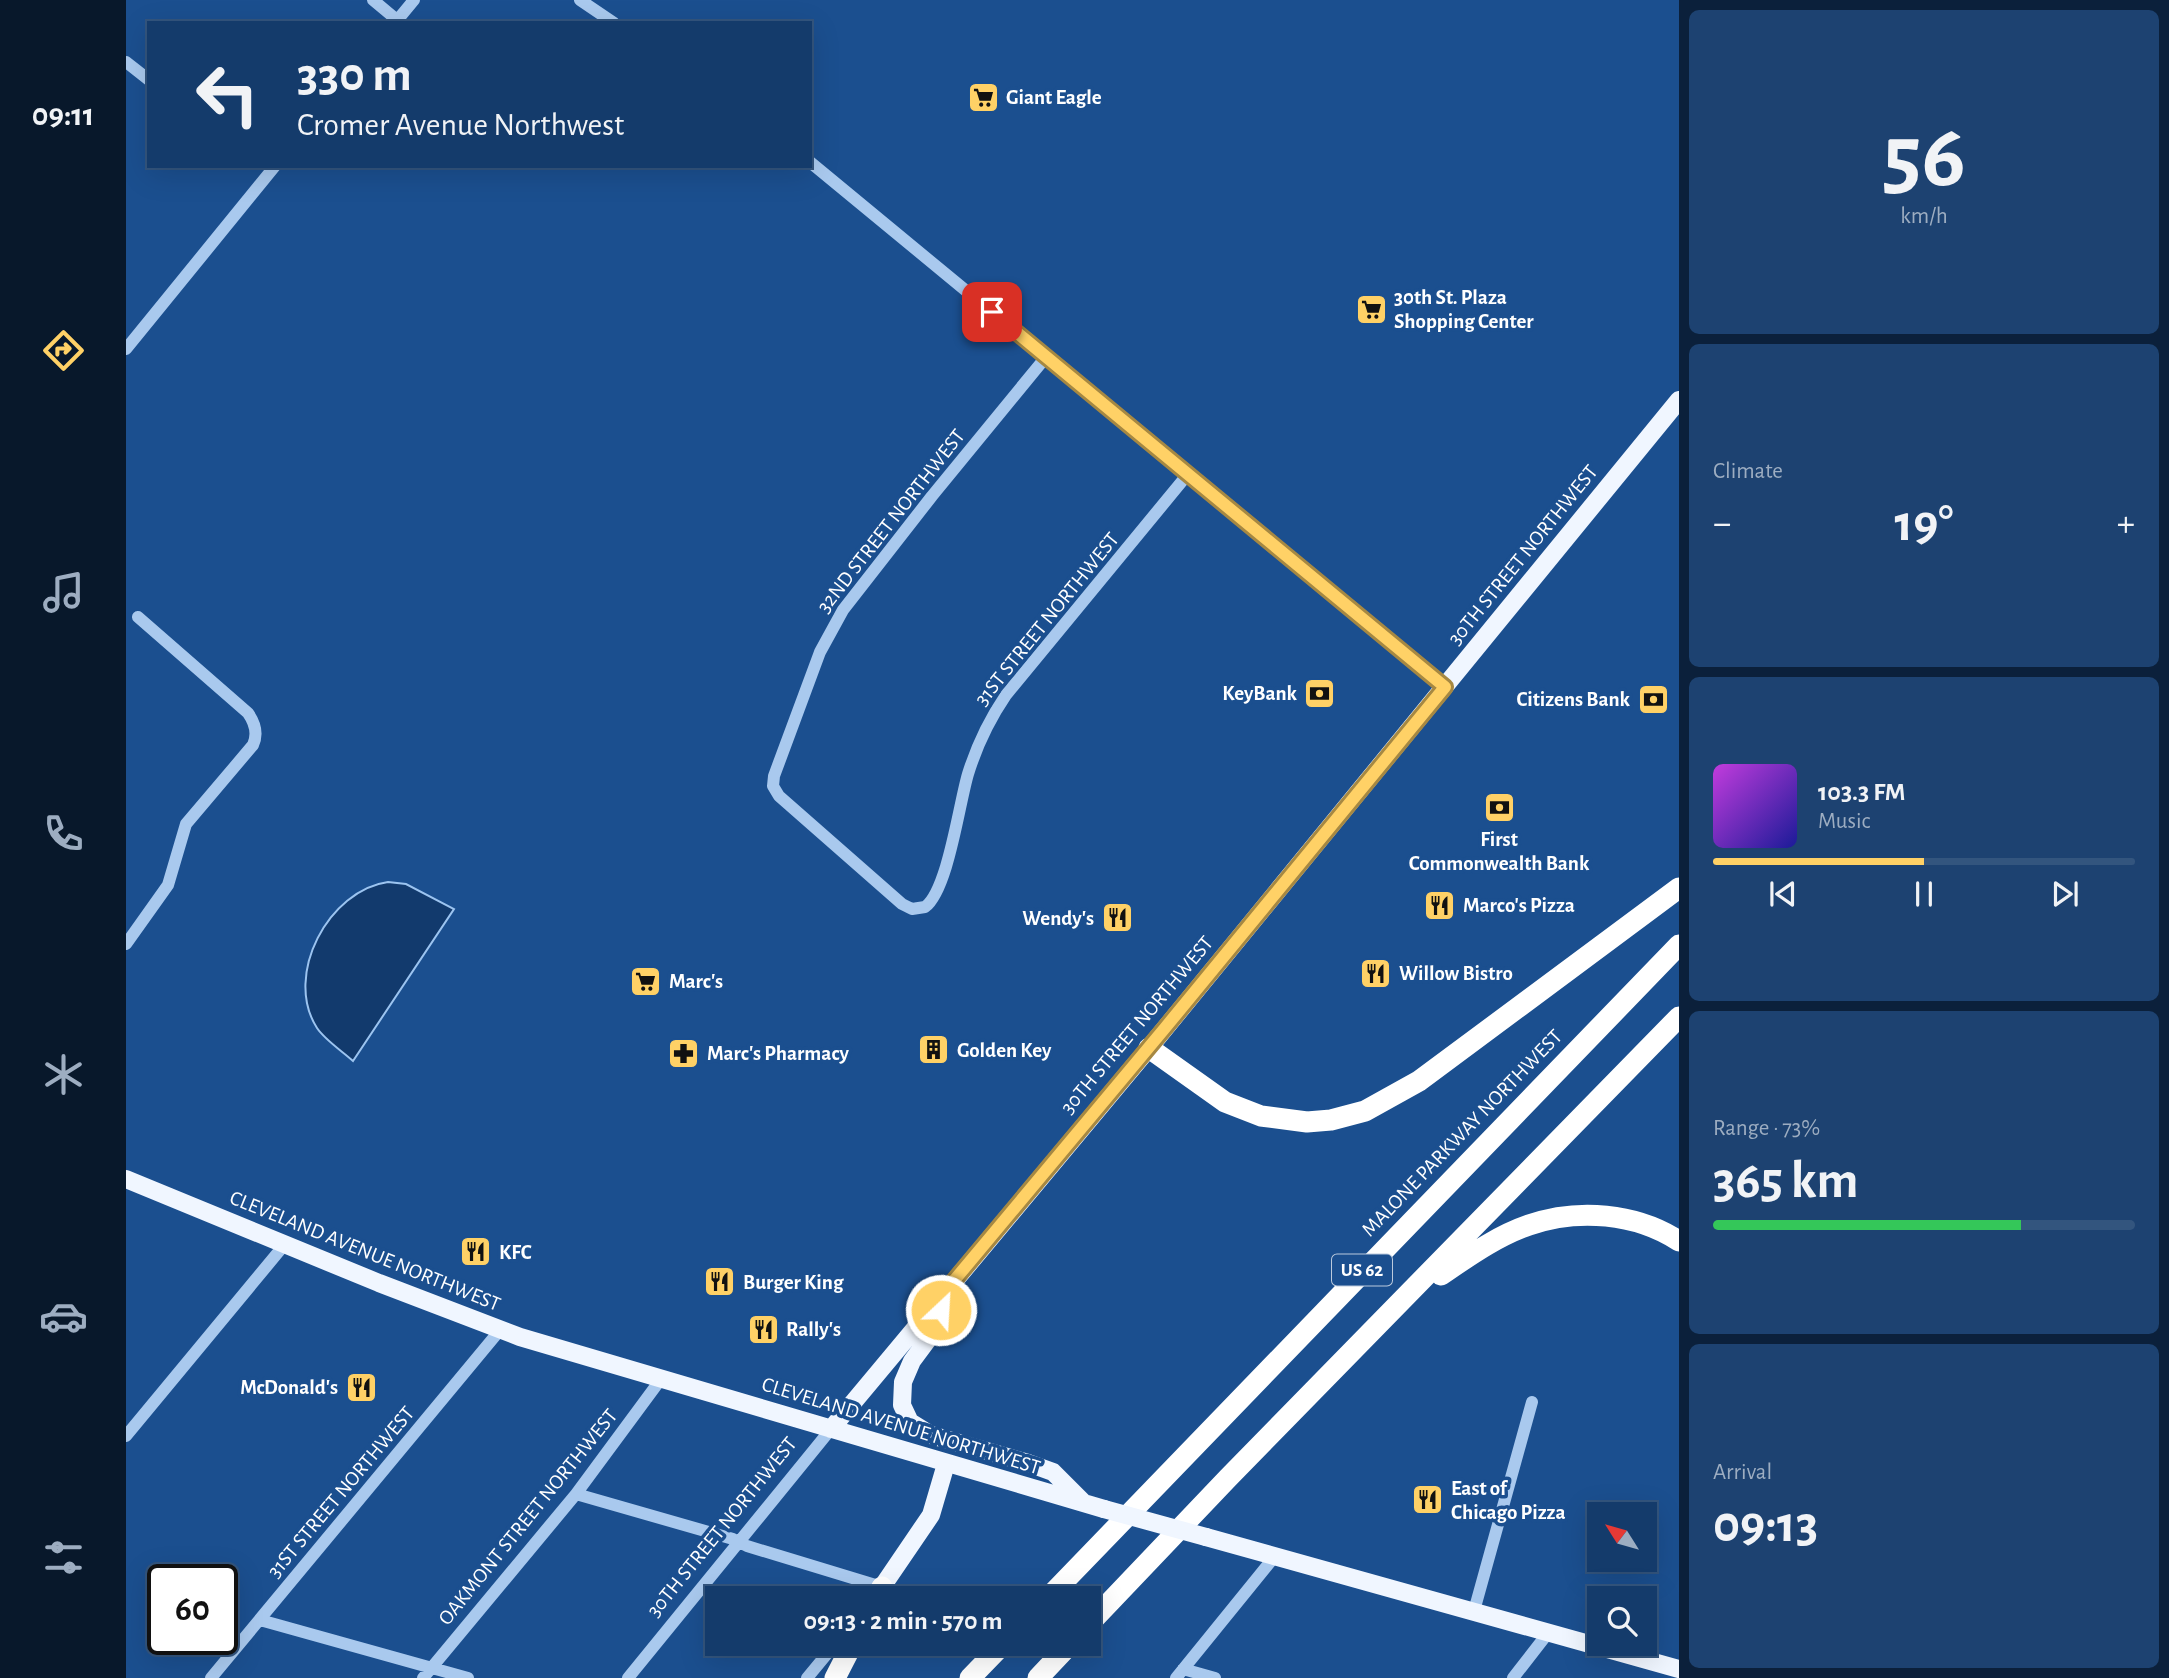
<!DOCTYPE html>
<meta charset="utf-8">
<style>
body{margin:0;font-family:"Alegreya Sans",sans-serif;background:#1d4271;color:#f1f3f6;height:100vh;display:flex;flex-direction:column;font-size:26px;white-space:nowrap}
*{box-sizing:border-box;margin:0}
p{font-size:23px;color:#9dadc1}
.icon{flex:none;width:38px;height:38px;fill:none;stroke:currentColor;stroke-width:2;stroke-linecap:round;stroke-linejoin:round}
.map{position:relative;flex:1;overflow:hidden}
.sheet{display:flex;flex-direction:column;gap:10px;padding:10px;background:#0b203b;width:490px}
.sheet>*{flex:none}
.top-card{position:absolute;left:21px;top:21px;width:665px;height:147px;border-radius:0px;box-shadow:0 7px 28px #0002,0 0 0 2px #33557e;background:#143b6b;color:#f1f3f6;overflow:hidden}
.needle{width:46px;rotate:307deg}
.fabs{position:absolute;left:1461px;top:1502px;display:grid;gap:14px}
.fabs a{display:grid;place-items:center;width:70px;height:70px;border-radius:0px;background:#143b6b;box-shadow:0 7px 28px #0002,0 0 0 2px #33557e;font-size:35px}
.speed{position:absolute;left:21px;top:1564px;display:flex;gap:14px;font-size:35px;font-weight:700;text-align:center}
.speed>*{display:grid;place-content:center;width:91px;height:91px;border-radius:50%;background:#143b6b;box-shadow:0 7px 28px #0002,0 0 0 2px #33557e;line-height:1}
.speed .limit{border:4px solid #111;border-radius:10px;background:#fff;color:#111}
.pin{position:absolute;display:grid;place-items:center;width:60px;height:60px;color:#fff;margin:-30px;border-radius:14px;box-shadow:0 4px 10px #0006}
.me{position:absolute;width:77px;margin:-38px;rotate:25deg;stroke-linejoin:round;filter:drop-shadow(0 0 5px #0008)}
.turn{display:flex;align-items:center;gap:24px;height:147px;padding:0 35px;font-size:32px}
.turn .icon{width:91px;height:91px;stroke-width:2.5}
.turn b{display:block;font-size:49px;line-height:60px}
.big{font-size:52px;font-weight:700;line-height:1.1}
.sheet .widget{flex:1;display:flex;flex-direction:column;justify-content:center;gap:10px;min-width:0;padding:0 24px;border-radius:10px;background:#1d4271}
.sheet .dial{align-items:center;gap:0}
.dial b{font-size:91px;line-height:1}
.song{display:flex;align-items:center;gap:21px}
.cover{width:84px;height:84px;border-radius:10px;background:linear-gradient(135deg,hsl(290 70% 55%),hsl(240 70% 35%))}
.played{height:7px;border-radius:4px;background:linear-gradient(90deg,#ffd166 50%,#33557e 50%)}
.keys{display:flex;justify-content:space-around;direction:ltr}
.heat{display:flex;justify-content:space-between;align-items:center;font-size:38px;direction:ltr}
.charge{height:10px;border-radius:5px;background:linear-gradient(90deg,#34c759 73%,#33557e 0)}
.trip{position:absolute;left:579px;top:1586px;width:396px;height:70px;border-radius:0px;background:#143b6b;box-shadow:0 7px 28px #0002,0 0 0 2px #33557e;font-weight:700;line-height:70px;text-align:center}
main{display:flex;flex:1;min-height:0}
.tab-bar{display:flex;flex-direction:column;width:126px;justify-content:space-around;align-items:center;background:#08182b;color:#9dadc1}
.tab-bar .icon{width:49px;height:49px}
.tab-bar .selected{color:#ffd166}
.tab-bar b{font-size:32px;color:#f1f3f6}
.map>svg:first-child{display:block}
.water{fill:#123a6d;stroke:#9cc4f0;stroke-width:2}
.lines{fill:none;stroke-linecap:round;stroke-linejoin:round}
.minor{stroke:#a9c9ee;stroke-width:12}
.major{stroke:#f0f6ff;stroke-width:18}
.highway{stroke:#fff;stroke-width:21}
.major-bridge{stroke:#f0f6ff;stroke-width:18}
.route-casing{stroke:#a68842;stroke-width:18}
.route{stroke:#ffd166;stroke-width:12}
.labels{text-anchor:middle;dominant-baseline:central;stroke-width:7;stroke-linejoin:round;paint-order:stroke}
.shield{fill:#1b4f8f;stroke:#bbcadd;stroke-width:2}
.shield-label{font-size:19px;font-weight:bold;fill:#fff}
.poi-label{font-size:21px;font-weight:bold;fill:#fff;stroke:#1b4f8f;text-anchor:start}
.street-label{font-size:21px;fill:#fff;stroke:#1b4f8f}
</style>
<main>
<nav class="tab-bar">
<b>09:11</b>
<svg class="icon selected" aria-label="directions" viewBox="0 0 24 24"><path d="M12 3l9 9-9 9-9-9zM9 14v-3h6M13 9l2 2-2 2"/></svg>
<svg class="icon" aria-label="music" viewBox="0 0 24 24"><path d="M9 18V5l10-2v13"/><circle cx="6" cy="18" r="3"/><circle cx="16" cy="16" r="3"/></svg>
<svg class="icon" aria-label="phone" viewBox="0 0 24 24"><path d="M5 4h4l2 5-3 2q2 4 5 5l2-3 5 2v4C11 20 4 13 5 4z"/></svg>
<svg class="icon" aria-label="climate" viewBox="0 0 24 24"><path d="M12 3v18M4 7l16 10M4 17L20 7"/></svg>
<svg class="icon" aria-label="car" viewBox="0 0 24 24"><path d="M5 17H2v-5l4-1 3-4h7l3 4 3 1v5h-3M9 17h6M6 11h13"/><circle cx="7" cy="17" r="2"/><circle cx="17" cy="17" r="2"/></svg>
<svg class="icon" aria-label="filters" viewBox="0 0 24 24"><path d="M4 7h16M4 17h16"/><circle cx="9" cy="7" r="2"/><circle cx="15" cy="17" r="2"/></svg>
</nav>
<div class="map">
<svg width="1553" height="1678" viewBox="0 0 1553 1678">
<rect width="100%" height="100%" fill="#1b4f8f"/>
<path class="water" d="M262,882l18,2 48,25 -101,152c-11,-10 -28,-21 -36,-33 -34,-53 12,-138 71,-146z"/>
<g class="lines">
<path class="minor" d="M247,0l24,20
M454,0l34,23
M269,23l19,-23
M0,62l23,18
M684,162l635,524
M0,349l149,-183
M920,357l-114,139 -89,114 -23,42 -46,124 -1,10 6,10 123,108 10,5 13,-2c23,-17 34,-103 43,-133 9,-29 21,-54 38,-79l182,-221
M0,944l42,-59 18,-61 67,-79c5,-11 2,-22 -5,-32l-110,-96
M0,1436l159,-192
M450,1494l157,45 14,7 135,41 -4,4
M1348,1611l58,-209
M134,1620l208,58
M1057,1669l32,9
M85,1678l289,-348
M297,1678l153,-184 85,-115
M502,1678l203,-249
M681,1678l29,-35
M1050,1678l99,-122
M1387,1678l35,-45"/>
<path class="major" d="M0,1179l253,104 141,54 584,172
M819,1295l-10,35 -23,31 -9,21 -1,23 8,17 21,13 97,28 25,9 31,31
M705,1429l318,-381 530,-648
M1080,1537l473,132
M756,1587l49,-72 15,-51"/>
<path class="highway" d="M1023,1048l76,54 36,14 46,6 24,-2 34,-9 54,-30 260,-193
M1315,1275c28,-19 56,-39 88,-50 49,-17 107,-12 150,16
M750,1598l6,-11
M922,1598l631,-653
M962,1625l140,-147 451,-461
M709,1678l18,-35
M844,1678l34,-35
M912,1678l33,-35"/>
<path class="major-bridge" d="M978,1509l102,28"/>
</g>
<g class="lines">
<defs>
<path id="route" d="M815,1310l6,-21 218,-261 280,-341 -453,-375"/>
</defs>
<use href="#route" class="route-casing"/>
<use href="#route" class="route"/>
</g>
<defs>
<symbol id="supermarket-square" viewBox="-11 -11 22 22"><rect x="-9" y="-9" width="18" height="18" rx="4" fill="#ffd166" stroke="#1b4f8f"/><path d="M-6-5.5h2.5l.6 2H6L4.5 2H-2.5L-4.4-4H-6ZM-1.5 3.2a1.3 1.3 0 1 0 .1 0ZM3 3.2a1.3 1.3 0 1 0 .1 0Z" fill="#111"/></symbol>
<symbol id="bank-square" viewBox="-11 -11 22 22"><rect x="-9" y="-9" width="18" height="18" rx="4" fill="#ffd166" stroke="#1b4f8f"/><path d="M-6-4H6V4H-6ZM0-2.3a2.3 2.3 0 1 0 0 4.6a2.3 2.3 0 1 0 0-4.6Z" fill="#111"/></symbol>
<symbol id="restaurant-square" viewBox="-11 -11 22 22"><rect x="-9" y="-9" width="18" height="18" rx="4" fill="#ffd166" stroke="#1b4f8f"/><path d="M-5-6h1v4h1v-4h1v4h1v-4h1v5L-1.5 .5V6h-2V.5L-5-1ZM5-6V6H3V1.5H1.5Q1.5-4 5-6Z" fill="#111"/></symbol>
<symbol id="building-square" viewBox="-11 -11 22 22"><rect x="-9" y="-9" width="18" height="18" rx="4" fill="#ffd166" stroke="#1b4f8f"/><path d="M-4-6H4V6H1V3H-1V6H-4ZM-2.5-4.3h1.7v1.8h-1.7ZM.8-4.3h1.7v1.8H.8ZM-2.5-1h1.7V.8h-1.7ZM.8-1h1.7V.8H.8Z" fill="#111"/></symbol>
<symbol id="pharmacy-square" viewBox="-11 -11 22 22"><rect x="-9" y="-9" width="18" height="18" rx="4" fill="#ffd166" stroke="#1b4f8f"/><path d="M-2-6h4v4h4v4h-4v4h-4v-4h-4v-4h4Z" fill="#111"/></symbol>
</defs>
<g fill-rule="evenodd">
<use href="#supermarket-square" x="840" y="80" width="35" height="35"/>
<use href="#supermarket-square" x="1228" y="292" width="35" height="35"/>
<use href="#bank-square" x="1176" y="676" width="35" height="35"/>
<use href="#bank-square" x="1510" y="682" width="35" height="35"/>
<use href="#bank-square" x="1356" y="790" width="35" height="35"/>
<use href="#restaurant-square" x="1296" y="888" width="35" height="35"/>
<use href="#restaurant-square" x="974" y="900" width="35" height="35"/>
<use href="#restaurant-square" x="1232" y="956" width="35" height="35"/>
<use href="#supermarket-square" x="502" y="964" width="35" height="35"/>
<use href="#building-square" x="790" y="1032" width="35" height="35"/>
<use href="#pharmacy-square" x="540" y="1036" width="35" height="35"/>
<use href="#restaurant-square" x="332" y="1234" width="35" height="35"/>
<use href="#restaurant-square" x="576" y="1264" width="35" height="35"/>
<use href="#restaurant-square" x="620" y="1312" width="35" height="35"/>
<use href="#restaurant-square" x="218" y="1370" width="35" height="35"/>
<use href="#restaurant-square" x="1284" y="1482" width="35" height="35"/>
</g>
<g class="labels">
<rect class="shield" x="1206" y="1254.5" width="60" height="31" rx="5"/>
<g class="shield-label">
<text x="1236" y="1270">US 62</text>
</g>
<g class="poi-label">
<text x="880" y="97">Giant Eagle</text>
<text x="1268" y="297">30th St. Plaza<tspan x="1268" dy="24">Shopping Center</tspan></text>
<text x="1171" y="693" text-anchor="end">KeyBank</text>
<text x="1504" y="699" text-anchor="end">Citizens Bank</text>
<text x="1373" y="839" text-anchor="middle">First<tspan x="1373" dy="24">Commonwealth Bank</tspan></text>
<text x="1337" y="905">Marco's Pizza</text>
<text x="968" y="918" text-anchor="end">Wendy's</text>
<text x="1273" y="973">Willow Bistro</text>
<text x="543" y="981">Marc's</text>
<text x="831" y="1050">Golden Key</text>
<text x="581" y="1053">Marc's Pharmacy</text>
<text x="373" y="1252">KFC</text>
<text x="617" y="1282">Burger King</text>
<text x="660" y="1329">Rally's</text>
<text x="212" y="1387" text-anchor="end">McDonald's</text>
<text x="1325" y="1488">East of<tspan x="1325" dy="24">Chicago Pizza</tspan></text>
</g>
<g class="street-label">
<text transform="translate(765 521) rotate(-52)">32ND STREET NORTHWEST</text>
<text transform="translate(1397 555) rotate(-51)">30TH STREET NORTHWEST</text>
<text transform="translate(921 619) rotate(-51)">31ST STREET NORTHWEST</text>
<text transform="translate(1011 1025) rotate(-50)">30TH STREET NORTHWEST</text>
<text transform="translate(1336 1133) rotate(-46)">MALONE PARKWAY NORTHWEST</text>
<text transform="translate(239 1251) rotate(22)">CLEVELAND AVENUE NORTHWEST</text>
<text transform="translate(775 1426) rotate(17)">CLEVELAND AVENUE NORTHWEST</text>
<text transform="translate(215 1492) rotate(-50)">31ST STREET NORTHWEST</text>
<text transform="translate(402 1517) rotate(-51)">OAKMONT STREET NORTHWEST</text>
<text transform="translate(596 1527) rotate(-51)">30TH STREET NORTHWEST</text>
</g>
</g>
</svg>
<div class="fabs">
<a><svg class="needle" viewBox="-14 -14 28 28"><path d="M0-13l5 13h-10z" fill="#e53935"/><path d="M0 13l5-13h-10z" fill="#9dadc1"/></svg></a>
<a><svg class="icon" aria-label="search" viewBox="0 0 24 24"><circle cx="10" cy="10" r="6"/><path d="M15 15l6 6"/></svg></a>
</div>
<div class="speed"><div class="limit">60</div></div>
<div class="pin" style="left:866px;top:312px;background:#d93025"><svg class="icon" aria-label="arrive" viewBox="0 0 24 24"><path d="M6 21V4h12l-3 4 3 4H6"/></svg></div>
<svg class="me" style="left:815px;top:1310px" viewBox="-20 -20 40 40"><circle r="17" fill="#ffd166" stroke="#fff" stroke-width="3"/><path d="M0-11L8 9 0 5-8 9z" fill="#fff"/></svg>
<div class="trip">09:13 · 2 min · 570 m</div>
<div class="top-card">
<div class="turn"><svg class="icon" aria-label="left" viewBox="0 0 24 24"><path d="M17 20v-9H6M10 6l-5 5 5 5"/></svg><div><b>330 m</b>Cromer Avenue Northwest</div></div>
</div>
</div>
<section class="sheet">
<div class="widget dial"><b>56</b><p>km/h</p></div>
<div class="widget"><p>Climate</p>
<div class="heat"><a>−</a><b class="big">19°</b><a>+</a></div>
</div>
<div class="widget">
<div class="song"><i class="cover"></i><div><b>103.3 FM</b><p>Music</p></div></div>
<div class="played"></div>
<div class="keys"><svg class="icon" aria-label="previous" viewBox="0 0 24 24"><path d="M18 5L8 12l10 7zM5 5v14"/></svg><svg class="icon" aria-label="pause" viewBox="0 0 24 24"><path d="M8 5v14M16 5v14"/></svg><svg class="icon" aria-label="next" viewBox="0 0 24 24"><path d="M6 5l10 7-10 7zM19 5v14"/></svg></div>
</div>
<div class="widget"><p>Range · 73%</p><b class="big">365 km</b><div class="charge"></div></div>
<div class="widget"><p>Arrival</p><b class="big">09:13</b></div>
</section>
</main>
